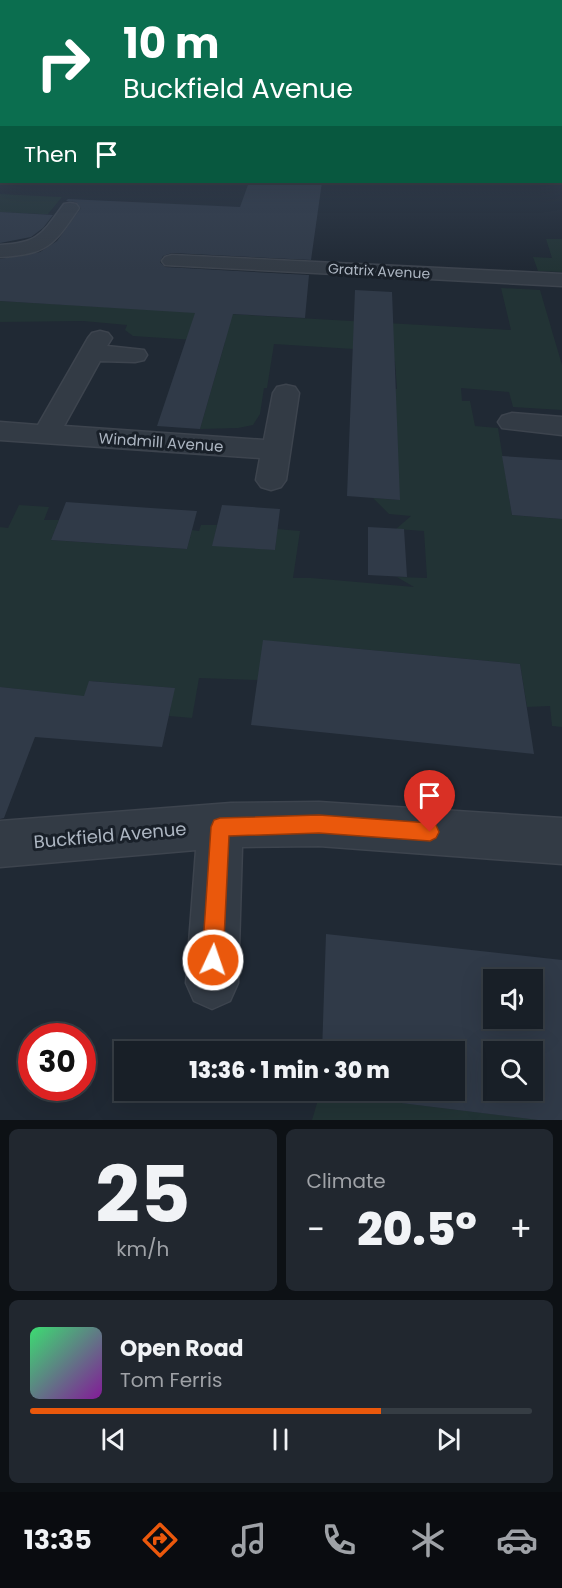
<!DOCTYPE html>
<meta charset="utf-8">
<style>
body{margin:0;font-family:Poppins,sans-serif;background:#21272f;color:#f1f3f6;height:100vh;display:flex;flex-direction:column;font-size:22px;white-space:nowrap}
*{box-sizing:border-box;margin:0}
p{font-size:20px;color:#9fa2a7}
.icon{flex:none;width:33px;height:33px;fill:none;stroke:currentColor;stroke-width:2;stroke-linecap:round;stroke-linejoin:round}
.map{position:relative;height:1120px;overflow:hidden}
.details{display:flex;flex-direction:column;gap:9px;padding:9px;background:#0d1115;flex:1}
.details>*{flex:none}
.guide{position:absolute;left:0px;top:0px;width:562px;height:183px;box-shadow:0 6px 24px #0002,0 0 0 2px #363d44;background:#0b6e4f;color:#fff;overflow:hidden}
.tools{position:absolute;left:483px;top:969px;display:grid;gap:12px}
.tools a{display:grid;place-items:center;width:60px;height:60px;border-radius:0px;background:#181f27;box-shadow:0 6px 24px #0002,0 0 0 2px #363d44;font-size:30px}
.speed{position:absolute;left:18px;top:1023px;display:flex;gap:12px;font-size:30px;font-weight:700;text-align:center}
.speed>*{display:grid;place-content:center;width:78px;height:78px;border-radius:50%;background:#181f27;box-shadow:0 6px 24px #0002,0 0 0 2px #363d44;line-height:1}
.speed .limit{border:9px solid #d22;background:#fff;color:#111}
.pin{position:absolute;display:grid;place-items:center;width:51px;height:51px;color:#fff;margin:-62px -26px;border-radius:50% 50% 50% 0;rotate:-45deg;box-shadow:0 0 6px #0007}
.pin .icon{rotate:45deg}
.me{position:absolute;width:66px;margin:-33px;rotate:3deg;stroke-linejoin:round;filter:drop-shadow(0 0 4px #0008)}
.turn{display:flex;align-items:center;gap:21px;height:126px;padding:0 24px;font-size:27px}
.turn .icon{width:78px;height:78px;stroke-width:2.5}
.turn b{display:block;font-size:42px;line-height:51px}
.then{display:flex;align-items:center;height:57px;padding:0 24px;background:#0003;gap:12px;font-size:22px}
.big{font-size:45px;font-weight:800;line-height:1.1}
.details .widget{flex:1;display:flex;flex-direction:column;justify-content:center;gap:9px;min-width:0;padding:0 21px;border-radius:9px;background:#21272f}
.details .dial{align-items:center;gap:0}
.dial b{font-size:78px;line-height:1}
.song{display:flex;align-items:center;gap:18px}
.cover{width:72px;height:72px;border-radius:9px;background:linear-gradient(135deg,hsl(140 70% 55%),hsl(290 70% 35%))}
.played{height:6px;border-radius:3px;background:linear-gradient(90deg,#ea580c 70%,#363d44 70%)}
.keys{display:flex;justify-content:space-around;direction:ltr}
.heat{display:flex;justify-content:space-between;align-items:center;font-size:33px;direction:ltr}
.details .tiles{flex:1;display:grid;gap:9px;grid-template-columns:1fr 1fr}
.widget:last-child{grid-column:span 2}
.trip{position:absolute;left:114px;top:1041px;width:351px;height:60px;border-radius:0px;background:#181f27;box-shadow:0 6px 24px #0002,0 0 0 2px #363d44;font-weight:800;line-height:60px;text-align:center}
.menu{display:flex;height:96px;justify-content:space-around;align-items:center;background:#0a0c10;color:#9fa2a7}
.menu .icon{width:42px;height:42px}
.menu .on{color:#ea580c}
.menu b{font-size:27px;color:#f1f3f6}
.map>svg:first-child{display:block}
.green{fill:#223335}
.building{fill:#303a48;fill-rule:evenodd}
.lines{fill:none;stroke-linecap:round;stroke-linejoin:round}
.minor-casing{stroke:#3d444e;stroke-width:3}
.major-casing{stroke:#3d444e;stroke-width:3}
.minor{fill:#333b45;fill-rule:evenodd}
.major{fill:#515a65;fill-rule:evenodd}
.route{fill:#ea580c;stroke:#983908;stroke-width:1.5}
.labels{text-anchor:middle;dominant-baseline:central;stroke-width:6;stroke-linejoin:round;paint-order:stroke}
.far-street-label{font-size:14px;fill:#adb6c2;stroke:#192029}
.street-label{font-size:15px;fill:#adb6c2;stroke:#192029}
.near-street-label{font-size:18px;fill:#adb6c2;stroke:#192029}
</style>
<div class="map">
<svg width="562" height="1120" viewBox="0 0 562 1120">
<rect width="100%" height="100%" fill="#202934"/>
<path class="green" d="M0,194l62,3 -14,17h-6l-42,-2z
M546,239h16v33l-24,-1 -5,-14 19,1z
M501,288l39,2 22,75v45l-49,-3 -4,-15 -48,-4 1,13h8l5,25 23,2 14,87 50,4v208l-10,-1 -2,-20 -23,1 -7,-43 -215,-20 -47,36 -59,-2 -7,40 -23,-2 5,-28 -84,-7 -10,28 -27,-16 -53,-6v-160l8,1 11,-23 30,2 -5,13h15l-8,20 136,9 5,-19 7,1 2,-6h16l-4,20 62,5 2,-21 23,2 -7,47h18l103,9 -17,-10 30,1 -3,-47 -28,-2 15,-13 -22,-2 -16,-16 26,2 -25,-112 23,1 -2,-28 -21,-1 11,-9 -111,-7 -7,44h-3l-4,26 -7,11 -15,3 -38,1 25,-87 -92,-6 -8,-6 2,-5 -44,-4 -83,1v-21l511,29z
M320,1093l220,27h-228z"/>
<path class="building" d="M249,182h73l-11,78 -139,-7 -9,3 -3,6 5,5 144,8 -4,43 -72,-4 -33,115 -43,-3 38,-113 -195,-12v-42l40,-7 17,-11 24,-33 -5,-6 -10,-1 2,-2 172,8z
M0,212l53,3 -10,13 -12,9 -31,6z
M355,290l37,2 8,208 -53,-4z
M502,456l60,4v59l-50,-4z
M66,502l85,6 46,3 -10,38 -136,-9z
M222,505l58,4 -5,41 -63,-4z
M368,527l36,2 3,48 -39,-2z
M263,640l257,24 14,90 -283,-29z
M89,681l86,7 -13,59 -127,-10 -31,81 -4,1v-132l84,9z
M326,934l236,26v160h-24l-218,-27v-3h134v-38h-132zM494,980h38v38h-38zM494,1052h38v38h-38z"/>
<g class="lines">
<defs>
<path id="minor" d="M70,203l6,1 3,4c-26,38 -31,46 -79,49v-12c39,-2 42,-11 64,-41z
M172,255l390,19v12l-397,-21 -3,-4 3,-4z
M100,331l8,2 4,5 -5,8 37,4 3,5 -3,5 -9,2 -35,-1 -36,65 200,14 9,-47 4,-6 9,-2 9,2 4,6 -13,87 -5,7 -10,3 -10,-3 -5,-7 4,-22 -260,-18v-18l38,3 50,-87 4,-5z
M512,413l50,4v18l-60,-7 -4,-6 4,-6z
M319,802l243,16v46l-243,-18 -77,1 -4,136 -8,18 -18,8 -18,-8 -8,-18 10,-133 -196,17v-46l231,-18z"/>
<path id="major" d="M0,137h2v8h-2z
M561,158h1v10h-1z"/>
</defs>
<use href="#minor" class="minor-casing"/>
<use href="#major" class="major-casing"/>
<use href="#minor" class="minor"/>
<use href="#major" class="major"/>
</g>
<linearGradient id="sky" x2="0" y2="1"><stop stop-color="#12171d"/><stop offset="0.42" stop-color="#3c495c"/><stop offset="1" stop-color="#3c495c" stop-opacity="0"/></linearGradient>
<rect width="562" height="270" fill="url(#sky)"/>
<path class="route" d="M319,815l111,8 6,2 3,7 -3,6 -6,3 -111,-8 -90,3 -6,124 -3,8 -7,3 -7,-3 -4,-8 9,-133 3,-7 6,-2z"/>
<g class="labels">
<g class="far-street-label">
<text transform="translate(379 271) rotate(3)">Gratrix Avenue</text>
</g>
<g class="street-label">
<text transform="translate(161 442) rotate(4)">Windmill Avenue</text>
</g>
<g class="near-street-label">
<text transform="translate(110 835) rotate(-5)">Buckfield Avenue</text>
</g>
</g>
</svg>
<div class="tools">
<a><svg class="icon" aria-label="sound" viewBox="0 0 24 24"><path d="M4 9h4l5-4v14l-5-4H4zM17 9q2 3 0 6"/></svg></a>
<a><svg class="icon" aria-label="search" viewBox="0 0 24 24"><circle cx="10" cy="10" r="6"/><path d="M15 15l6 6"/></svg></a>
</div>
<div class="speed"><div class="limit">30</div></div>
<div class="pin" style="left:430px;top:832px;background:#d93025"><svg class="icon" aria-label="arrive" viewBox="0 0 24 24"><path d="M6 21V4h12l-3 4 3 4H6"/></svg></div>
<svg class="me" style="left:213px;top:960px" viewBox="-20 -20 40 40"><circle r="17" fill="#ea580c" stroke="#fff" stroke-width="3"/><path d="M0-11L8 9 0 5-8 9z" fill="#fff"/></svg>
<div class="trip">13:36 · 1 min · 30 m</div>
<div class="guide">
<div class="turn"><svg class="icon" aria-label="right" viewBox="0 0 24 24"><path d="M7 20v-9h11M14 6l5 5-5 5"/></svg><div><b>10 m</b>Buckfield Avenue</div></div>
<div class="then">Then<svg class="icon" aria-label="arrive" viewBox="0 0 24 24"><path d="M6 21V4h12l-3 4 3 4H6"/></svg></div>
</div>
</div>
<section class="details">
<div class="tiles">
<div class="widget dial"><b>25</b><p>km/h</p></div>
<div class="widget"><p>Climate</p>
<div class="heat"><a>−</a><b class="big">20.5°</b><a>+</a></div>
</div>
<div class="widget">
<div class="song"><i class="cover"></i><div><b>Open Road</b><p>Tom Ferris</p></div></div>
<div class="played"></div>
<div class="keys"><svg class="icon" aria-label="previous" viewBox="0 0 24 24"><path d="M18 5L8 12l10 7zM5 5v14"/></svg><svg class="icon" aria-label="pause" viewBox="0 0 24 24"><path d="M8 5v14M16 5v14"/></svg><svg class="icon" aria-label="next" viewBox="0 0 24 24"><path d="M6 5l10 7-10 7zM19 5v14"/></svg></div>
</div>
</div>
</section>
<nav class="menu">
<b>13:35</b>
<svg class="icon on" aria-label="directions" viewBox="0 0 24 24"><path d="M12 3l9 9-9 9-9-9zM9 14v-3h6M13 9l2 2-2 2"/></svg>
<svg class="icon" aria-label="music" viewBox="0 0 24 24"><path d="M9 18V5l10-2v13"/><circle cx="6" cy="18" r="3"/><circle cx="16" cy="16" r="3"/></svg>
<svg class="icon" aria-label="phone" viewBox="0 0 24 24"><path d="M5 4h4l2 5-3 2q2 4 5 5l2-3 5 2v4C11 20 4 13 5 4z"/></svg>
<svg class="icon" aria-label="climate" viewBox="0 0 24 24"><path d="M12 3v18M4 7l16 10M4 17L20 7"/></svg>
<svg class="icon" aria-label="car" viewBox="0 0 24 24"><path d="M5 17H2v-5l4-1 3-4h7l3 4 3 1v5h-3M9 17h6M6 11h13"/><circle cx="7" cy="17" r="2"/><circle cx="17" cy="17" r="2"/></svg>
</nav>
